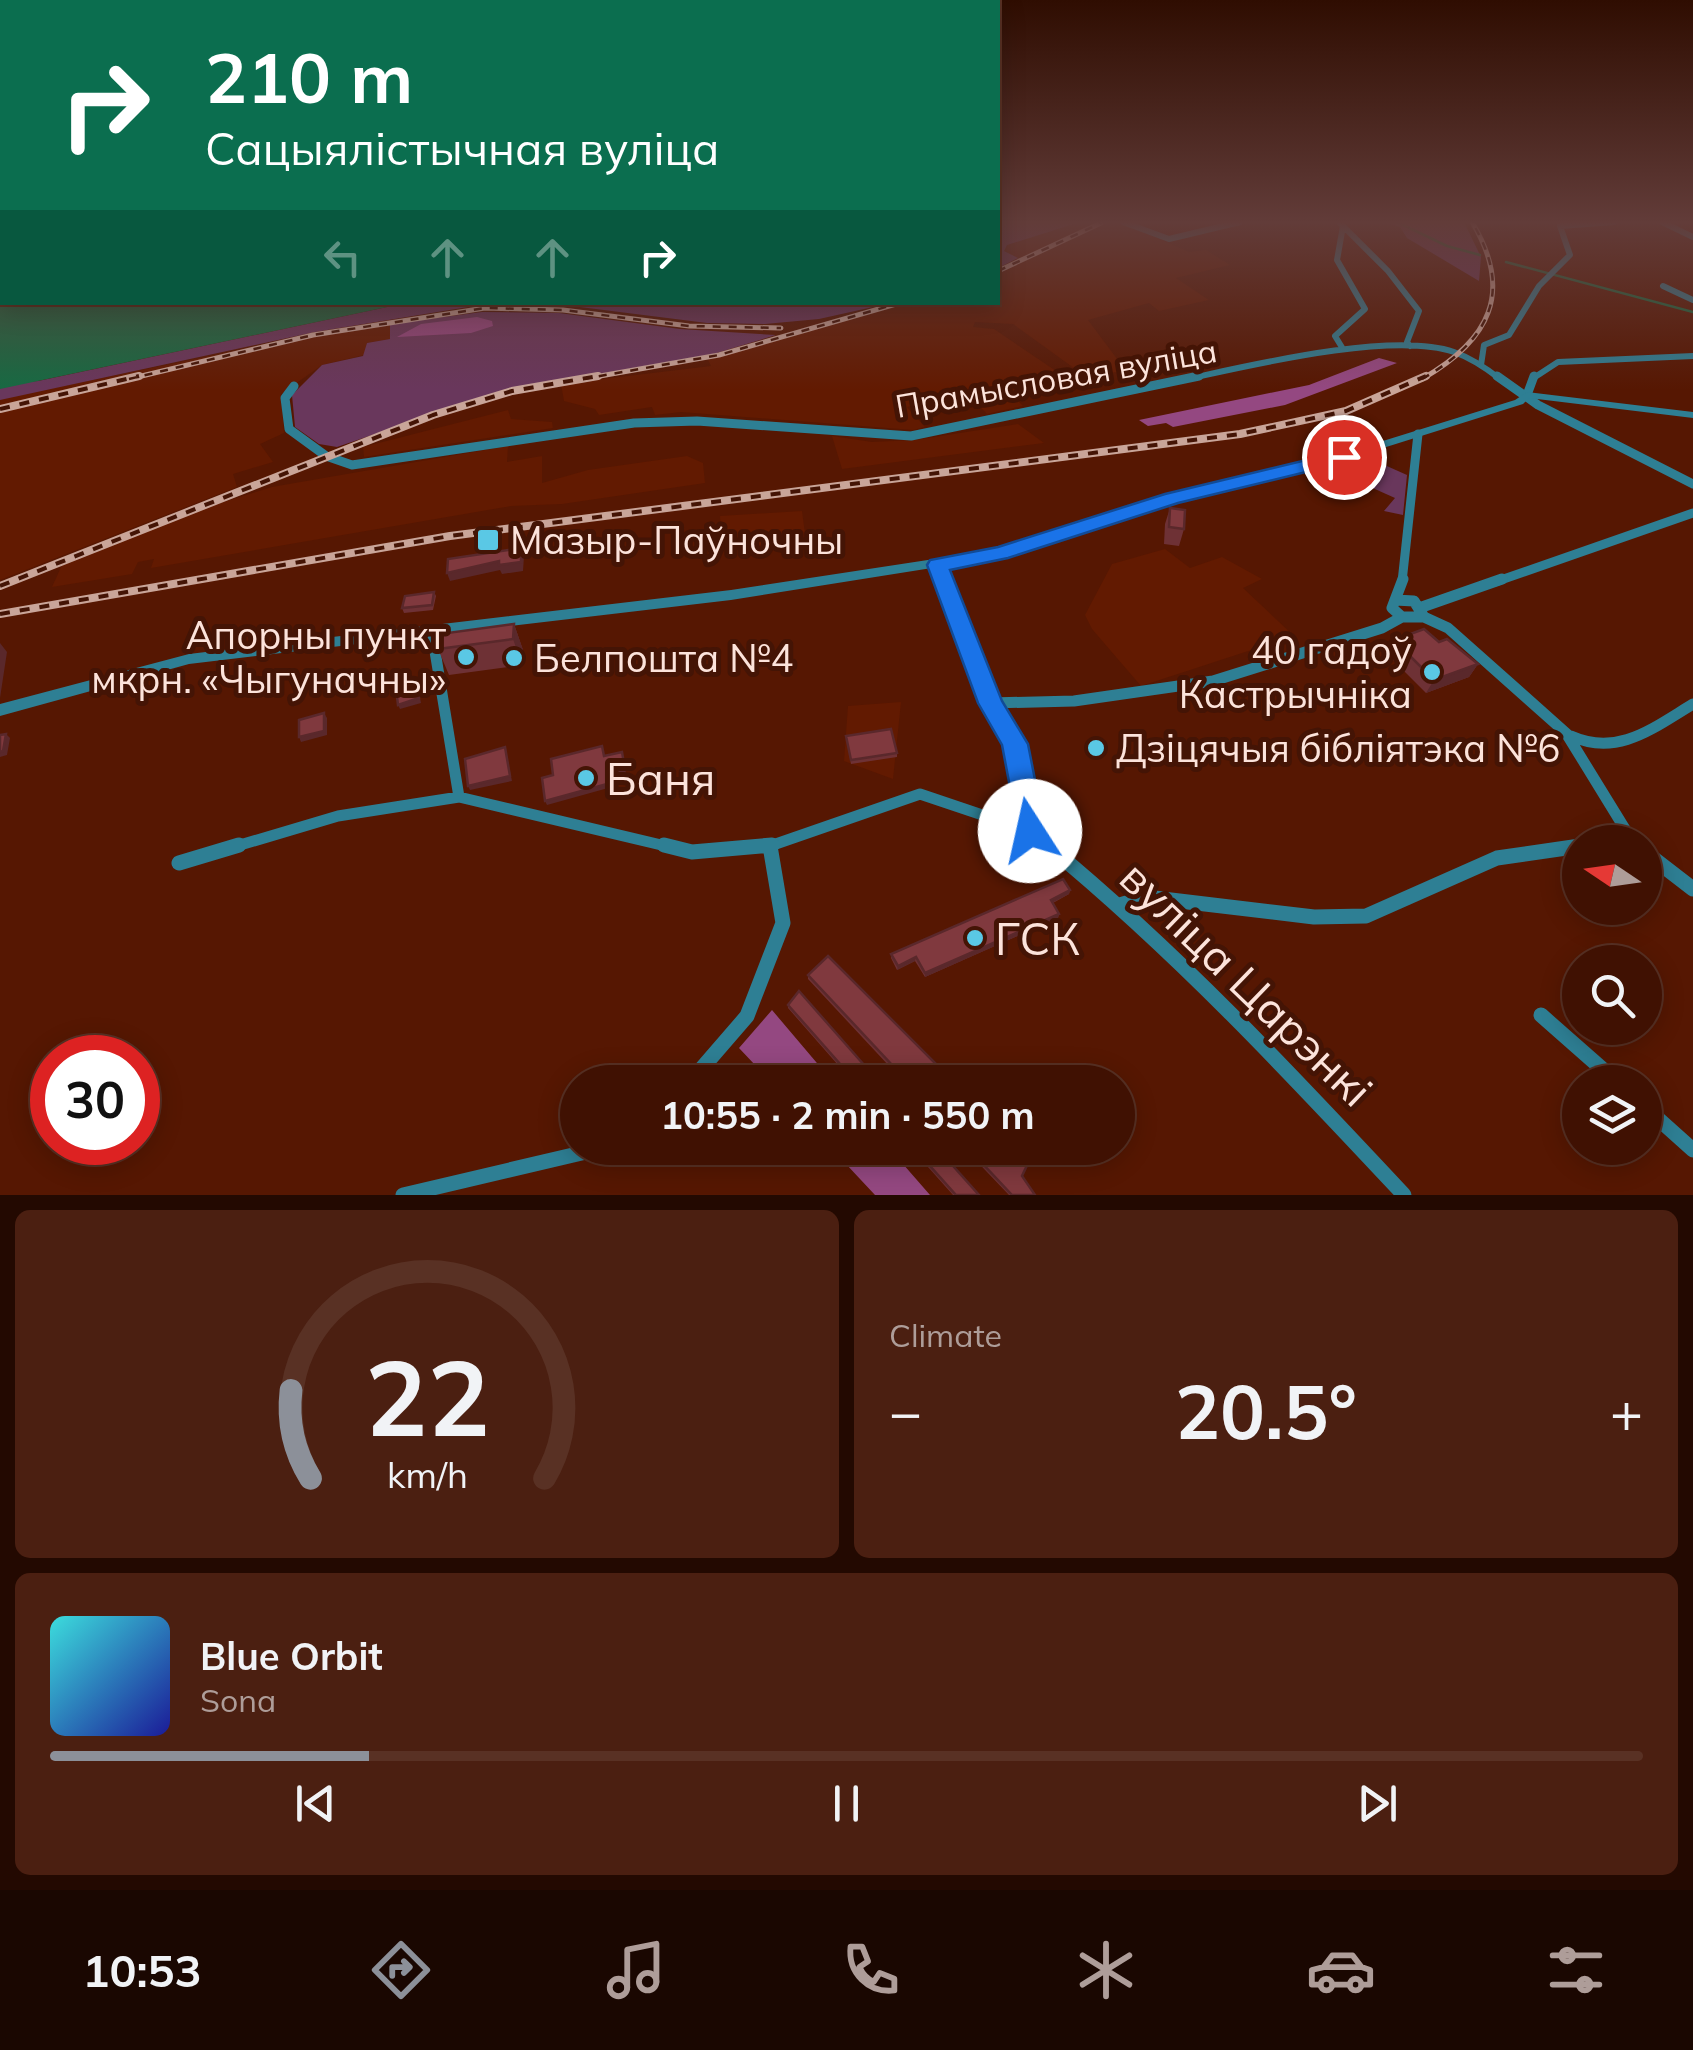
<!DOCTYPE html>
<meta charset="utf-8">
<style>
body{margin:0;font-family:Mulish,sans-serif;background:#4b1f11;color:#f1f3f6;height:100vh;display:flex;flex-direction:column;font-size:38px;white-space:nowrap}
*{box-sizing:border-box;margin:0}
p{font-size:32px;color:#ae9d99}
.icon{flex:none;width:55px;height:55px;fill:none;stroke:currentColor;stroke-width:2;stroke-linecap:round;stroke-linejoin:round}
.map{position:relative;height:1195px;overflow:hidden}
.details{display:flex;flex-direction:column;gap:15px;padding:15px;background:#230901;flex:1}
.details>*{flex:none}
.banner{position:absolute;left:0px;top:0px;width:1000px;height:305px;box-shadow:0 5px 25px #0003,0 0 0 2px #593124;background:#0b6e4f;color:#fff;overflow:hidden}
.needle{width:65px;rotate:283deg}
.tools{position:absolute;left:1562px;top:825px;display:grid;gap:20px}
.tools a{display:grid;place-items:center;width:100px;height:100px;border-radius:50%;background:#401102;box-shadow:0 5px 25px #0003,0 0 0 2px #593124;font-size:50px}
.speed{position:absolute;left:30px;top:1035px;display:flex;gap:20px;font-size:50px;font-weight:700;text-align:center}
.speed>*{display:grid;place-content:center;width:130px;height:130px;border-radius:50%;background:#401102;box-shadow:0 5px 25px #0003,0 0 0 2px #593124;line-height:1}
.speed .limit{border:15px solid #d22;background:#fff;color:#111}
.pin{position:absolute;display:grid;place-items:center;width:85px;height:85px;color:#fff;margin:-42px;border:5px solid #fff;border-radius:50%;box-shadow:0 2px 10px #0007}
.me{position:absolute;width:110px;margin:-55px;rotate:350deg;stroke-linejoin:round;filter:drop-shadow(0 0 8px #0008)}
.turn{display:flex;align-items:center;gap:35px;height:210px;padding:0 40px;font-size:45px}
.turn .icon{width:130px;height:130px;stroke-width:2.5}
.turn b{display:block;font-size:70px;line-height:85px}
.lanes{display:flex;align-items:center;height:95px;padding:0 40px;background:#0003;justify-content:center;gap:50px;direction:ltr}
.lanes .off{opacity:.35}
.big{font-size:75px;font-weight:700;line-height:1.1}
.details .tile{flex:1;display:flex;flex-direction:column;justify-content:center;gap:15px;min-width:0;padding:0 35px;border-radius:15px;background:#4b1f11}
.details .dial{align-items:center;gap:0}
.dial svg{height:260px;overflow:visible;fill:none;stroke:#593124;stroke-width:7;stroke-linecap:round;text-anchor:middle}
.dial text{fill:#f1f3f6;stroke:none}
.song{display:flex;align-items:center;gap:30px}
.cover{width:120px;height:120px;border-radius:15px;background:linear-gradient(135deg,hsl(180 70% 55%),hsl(240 70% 35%))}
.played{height:10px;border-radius:5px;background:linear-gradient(90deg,#8c9099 20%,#593124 20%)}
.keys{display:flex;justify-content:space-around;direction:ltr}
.heat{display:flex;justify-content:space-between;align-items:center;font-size:55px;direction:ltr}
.details .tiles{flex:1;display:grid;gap:15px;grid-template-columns:1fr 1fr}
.tile:last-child{grid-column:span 2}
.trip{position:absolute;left:560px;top:1065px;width:575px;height:100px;border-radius:50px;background:#401102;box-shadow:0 5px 25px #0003,0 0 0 2px #593124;font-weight:700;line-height:100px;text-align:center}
.dock{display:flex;height:160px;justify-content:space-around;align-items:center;background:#1a0701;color:#ae9d99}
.dock .icon{width:70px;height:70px}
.dock .on{color:#8c9099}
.dock b{font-size:45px;color:#f1f3f6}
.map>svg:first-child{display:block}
.built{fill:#621a01}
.green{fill:#69375c}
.forest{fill:#944881}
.water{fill:#176a43}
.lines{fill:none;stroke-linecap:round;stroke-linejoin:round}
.stream{stroke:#176a43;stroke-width:2.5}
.minor-far3{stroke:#2e7f94;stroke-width:6}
.minor-far2{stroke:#2e7f94;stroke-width:9}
.minor-far1{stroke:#2e7f94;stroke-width:11}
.minor{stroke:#2e7f94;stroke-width:15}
.tertiary{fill:#2e7f94;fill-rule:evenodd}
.rail-far1-casing{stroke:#c9a599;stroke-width:5}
.rail-casing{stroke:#c9a599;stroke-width:8}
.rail-far1{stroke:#441405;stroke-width:2.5;stroke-dasharray:8;stroke-linecap:butt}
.rail{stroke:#441405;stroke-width:4;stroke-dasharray:10;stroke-linecap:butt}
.wall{fill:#6e3135}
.shaded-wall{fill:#5a282b}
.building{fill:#80393e;stroke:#5a282b;stroke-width:2.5}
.route{fill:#1a73e8;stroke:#114b97;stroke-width:2.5}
.poi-dot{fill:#5ac8e5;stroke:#441405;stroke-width:4}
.labels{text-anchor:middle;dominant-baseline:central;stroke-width:10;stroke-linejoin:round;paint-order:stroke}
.far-street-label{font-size:32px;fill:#fce3db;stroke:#441405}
.poi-label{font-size:38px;fill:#fce3db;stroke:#441405;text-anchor:start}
.near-poi-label{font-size:45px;fill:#fce3db;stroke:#441405;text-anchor:start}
.near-street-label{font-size:45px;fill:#fce3db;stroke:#441405}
</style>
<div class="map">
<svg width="1693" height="1195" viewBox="0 0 1693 1195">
<rect width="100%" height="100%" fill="#561702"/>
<path class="built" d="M1080,222h40l69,30 17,-2 24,15 -54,13 33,22 -50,11 -10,-8 -61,17 38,51 -41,5 -72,-52 -38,-2 -2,5 21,2 62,42 -52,15 19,20 -36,8 -19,-20 -61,13 18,20 -12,3 -232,-18 -26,3 -3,-8 -53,8 -4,-6 -31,-8 -3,-17 150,-18 -3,-6 200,-57 90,-1v-34l19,-9 -14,-8 4,-6z
M390,319l1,20 -24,4 -3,12 -42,10 -41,29 3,39 -24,11 13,18 -40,12 4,13 -237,93v-181z
M508,410l3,9 41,3 1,6 -189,29 -1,-10z
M1018,424l26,19 -202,26 -10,-33 40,6 43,-2z
M508,446l-1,16 35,-6v27l46,-13 99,-14 16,7 2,20 -143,21 -51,2 -360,62 3,-9 -16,3 -6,12 -80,13 10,-22 139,-56 71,-22z
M802,511l4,30 -84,7 -2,-32z
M1165,549l25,19 32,-11 40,22 -19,9 51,48 -153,50 -49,-57 -7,-14 27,-51z
M901,702l-8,77 -49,-18 4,-55z"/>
<path class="green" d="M998,222h82l-73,23 -3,6 14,7 -20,10v-38l5,-5z
M1385,222h79l17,35 -2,24 -72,-43 -7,-11z
M406,303h485l-72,16 -54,5 -58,-1 -135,-17 -104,1 -153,25 -315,68v-16l38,-3z
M482,312l77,1 121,16 96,6 -66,20 -209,36 -164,56 -18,-3 -24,-17 -3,-32 30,-30 41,-9 4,-13 23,-4v-15z
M1362,455l45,20 -4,40 -19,-4 11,-13 -76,-34z"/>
<path class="forest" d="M477,317l15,4 1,5 -22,7 -74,4 24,-13z
M1379,358l18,5 -112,42 -112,22 -7,-4 -18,3 -9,-6 170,-35z
M772,1010l61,72h-62l-32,-34z
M831,1148h58l41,47h-55z"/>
<path class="water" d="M0,287l2,15 404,1 -406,86z"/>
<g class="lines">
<path class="stream" d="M1397,222l50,24 33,9
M1506,262l187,50"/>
<path class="minor-far3" d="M1123,222l46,17 71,-17
M1339,222l49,49 31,40 -12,31 3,4
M1662,222l31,15
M1343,226l-6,34 28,49 -30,27 8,13
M1663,286l30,14
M1481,365l3,-20 25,-10 30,-49 31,-31 -10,-29 54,-4
M1187,379c65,-14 205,-48 267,-27 17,6 32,16 46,27
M1532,379l26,-17 135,-6"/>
<path class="minor-far2" d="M1497,376l41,29 155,79
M294,386l-9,12 4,31 37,27 26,9 282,-42 63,-2 214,15 288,-60
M1527,395l7,-19
M937,565l7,17
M1402,582l16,-148
M1495,582l198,-69"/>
<path class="minor-far1" d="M943,579l48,124 24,41 15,87
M1395,600l8,-21
M1395,600l19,1 10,16h-22l-10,-9z
M1422,607l80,-28
M1424,617l24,11 118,105 67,109
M432,633l27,164
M991,703l83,-2 139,-20 169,-53 20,-11
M1571,736c47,21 82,-8 122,-32
M1603,842l25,-3
M230,848l108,-32 121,-19 215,51
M747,848l23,-2 150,-52 110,37 20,17
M1568,848l12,-2"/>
<path class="minor" d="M664,845l28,7 80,-7
M1047,845c130,107 243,228 357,350
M1645,852l48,37
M179,863l60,-18
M1120,905l26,-8 168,20 52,-1 131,-58 83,-12
M1541,1015l76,67
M690,1082l57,-66 36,-93 -13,-77
M1645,1107l48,43
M403,1195l200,-47"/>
<path class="tertiary" d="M1527,392l166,20v6l-164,-20 -6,6 -175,55 -172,42 -175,56 -270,43 -542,64 -189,52v-12l189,-50 542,-64 269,-41 168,-54 173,-41 174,-54z"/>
<defs>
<path id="rail-far1" d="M998,271l103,-48
M129,379l184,-44 172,-27 78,2 126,16 92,2
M583,379l136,-24 184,-53
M1422,379c68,-39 92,-87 50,-157"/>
<path id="rail" d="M0,409l139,-33
M0,586l433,-171 79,-24 86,-15
M0,614l450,-78 790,-102 106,-23 80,-35"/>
</defs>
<use href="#rail-far1" class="rail-far1-casing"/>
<use href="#rail" class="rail-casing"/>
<use href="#rail-far1" class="rail-far1"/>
<use href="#rail" class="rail"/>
</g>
<path class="wall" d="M1170,508l14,21 -5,17 -15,-2 1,-20z
M434,592l2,4 -3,14 -29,3 -2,-5z
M514,624l9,26 -1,15 -73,10 -11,-26z
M1394,640l84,24 -9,13 -43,16 -40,-40z
M846,736l51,17v4l-46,7z
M1070,890l-1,4 -16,9 6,11 -1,4 -133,59 -10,-16 -18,9 -6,-12v-4z
M808,975l146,107h-50l-96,-103z
M788,1005l91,77h-26l-65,-74z
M911,1148h26l42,47h-26z
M964,1148h55l3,28 13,19h-26z"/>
<path class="shaded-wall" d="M521,548l3,8 -1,15 -21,3 -2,-4 -50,11 -3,-8z
M514,624l9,26 -1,15 -9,-26z
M0,643l7,9 -7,46z
M1478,664l-9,13 -43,16 8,-13z
M417,683l4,20 -21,6 -2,-4z
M324,713l3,5v17l-26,7 -2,-5z
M6,734l4,4 -3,17 -7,2v-5z
M505,747l7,34 -42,9 -2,-4z
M625,769l1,4 -8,2 -2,-4z
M618,781l1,4 -72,20 -2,-4z
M1070,890l-1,4 -19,10 1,-4z
M1059,914l-1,4 -133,59v-4z
M916,957l-1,4 -18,9 1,-4z"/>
<path class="building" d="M1170,508l15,2 -1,19 -15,-2z
M521,548v14l-22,3v-4l-52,12 1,-14z
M434,592l-2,13 -30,3 3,-12z
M514,624l-1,15 -75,10 2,-15z
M1424,629l15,13 8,-3 31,25 -44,16 -40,-40z
M417,683l2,15 -21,7 -2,-16z
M324,713v18l-25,6v-17z
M891,729l6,24 -46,7 -5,-24z
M6,734l-3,17 -3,1v-17z
M602,746l2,10 18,-4 3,17 -9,2 2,10 -73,20 -3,-23 11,-3 -2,-16z
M505,747l5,29 -42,10 -3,-27z
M1063,879l7,11 -19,10 8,14 -134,59 -9,-16 -18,9 -7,-12z
M828,956l126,126h-46l-100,-107z
M799,991l80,91h-23l-68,-77z
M914,1148h23l42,47h-23z
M968,1148h51l11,11 -8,17 13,19h-23z"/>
<linearGradient id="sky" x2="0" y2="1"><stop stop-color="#2f0d01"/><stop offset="0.57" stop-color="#623c39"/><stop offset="1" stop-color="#623c39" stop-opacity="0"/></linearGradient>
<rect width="1693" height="390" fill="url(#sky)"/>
<path class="route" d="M1344,451l7,2v8l-173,42 -170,55 -58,12 52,131 26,43 17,87 -5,9 -10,4 -10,-4 -18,-95 -24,-42 -51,-138 3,-5 68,-13 167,-53z"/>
<g class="poi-dot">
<rect x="476" y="528" width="24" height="24" rx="5"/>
<circle cx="466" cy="657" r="10"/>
<circle cx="514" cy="658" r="10"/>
<circle cx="1432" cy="672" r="10"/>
<circle cx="1096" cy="748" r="10"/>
<circle cx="586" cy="778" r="10"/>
<circle cx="975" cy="938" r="10"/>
</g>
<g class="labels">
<g class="far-street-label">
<text transform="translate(1056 378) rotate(-10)">Прамысловая вуліца</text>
</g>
<g class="poi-label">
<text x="510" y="540">Мазыр-Паўночны</text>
<text x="446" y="635" text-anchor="end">Апорны пункт<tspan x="446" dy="44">мкрн. «Чыгуначны»</tspan></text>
<text x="1412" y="650" text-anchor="end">40 гадоў<tspan x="1412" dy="44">Кастрычніка</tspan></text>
<text x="534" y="658">Белпошта №4</text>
<text x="1116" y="748">Дзіцячыя бібліятэка №6</text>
</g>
<g class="near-poi-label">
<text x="606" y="778">Баня</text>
<text x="995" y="938">ГСК</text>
</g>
<g class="near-street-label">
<text transform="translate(1247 983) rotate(44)">вуліца Царэнкі</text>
</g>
</g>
</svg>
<div class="tools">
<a><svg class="needle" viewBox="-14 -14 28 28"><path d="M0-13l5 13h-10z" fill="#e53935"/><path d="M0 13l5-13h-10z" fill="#ae9d99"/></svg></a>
<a><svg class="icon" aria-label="search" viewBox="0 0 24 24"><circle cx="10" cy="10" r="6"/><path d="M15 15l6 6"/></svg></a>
<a><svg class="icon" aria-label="layers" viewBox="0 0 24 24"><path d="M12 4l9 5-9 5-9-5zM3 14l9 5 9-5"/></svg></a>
</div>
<div class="speed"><div class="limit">30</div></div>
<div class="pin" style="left:1344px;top:457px;background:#d93025"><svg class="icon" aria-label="arrive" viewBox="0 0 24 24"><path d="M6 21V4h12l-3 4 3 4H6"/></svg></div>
<svg class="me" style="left:1030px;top:831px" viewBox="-20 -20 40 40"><circle r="19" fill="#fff"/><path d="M0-13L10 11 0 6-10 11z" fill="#1a73e8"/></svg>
<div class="trip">10:55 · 2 min · 550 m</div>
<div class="banner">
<div class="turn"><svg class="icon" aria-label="right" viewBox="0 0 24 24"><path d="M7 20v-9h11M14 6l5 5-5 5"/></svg><div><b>210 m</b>Сацыялістычная вуліца</div></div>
<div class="lanes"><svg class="icon off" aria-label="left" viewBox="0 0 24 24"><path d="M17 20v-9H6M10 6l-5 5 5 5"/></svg><svg class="icon off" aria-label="ahead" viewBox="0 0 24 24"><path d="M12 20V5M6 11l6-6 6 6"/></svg><svg class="icon off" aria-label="ahead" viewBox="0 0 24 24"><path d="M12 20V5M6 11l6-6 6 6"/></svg><svg class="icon" aria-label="right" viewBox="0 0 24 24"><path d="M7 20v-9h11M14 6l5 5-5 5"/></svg></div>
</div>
</div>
<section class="details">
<div class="tiles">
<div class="tile dial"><svg viewBox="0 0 100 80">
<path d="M14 69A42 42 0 1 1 86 69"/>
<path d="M14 69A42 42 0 0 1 8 42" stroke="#8c9099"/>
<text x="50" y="56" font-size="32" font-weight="700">22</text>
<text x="50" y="72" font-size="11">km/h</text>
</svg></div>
<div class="tile"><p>Climate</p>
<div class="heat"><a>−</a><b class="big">20.5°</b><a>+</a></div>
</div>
<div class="tile">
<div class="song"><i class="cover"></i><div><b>Blue Orbit</b><p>Sona</p></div></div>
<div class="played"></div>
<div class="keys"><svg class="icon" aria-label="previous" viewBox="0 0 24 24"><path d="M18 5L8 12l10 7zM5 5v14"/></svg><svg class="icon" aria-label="pause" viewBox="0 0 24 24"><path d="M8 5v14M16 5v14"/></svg><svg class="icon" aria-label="next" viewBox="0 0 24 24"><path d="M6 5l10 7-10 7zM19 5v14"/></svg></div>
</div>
</div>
</section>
<nav class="dock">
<b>10:53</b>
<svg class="icon on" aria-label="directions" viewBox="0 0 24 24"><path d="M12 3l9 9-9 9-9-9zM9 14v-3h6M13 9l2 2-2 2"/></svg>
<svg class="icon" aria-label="music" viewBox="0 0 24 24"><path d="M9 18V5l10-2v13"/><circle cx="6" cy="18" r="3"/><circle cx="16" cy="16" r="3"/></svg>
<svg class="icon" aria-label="phone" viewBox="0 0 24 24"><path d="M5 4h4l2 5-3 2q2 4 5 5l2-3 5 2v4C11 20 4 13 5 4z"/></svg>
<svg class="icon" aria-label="climate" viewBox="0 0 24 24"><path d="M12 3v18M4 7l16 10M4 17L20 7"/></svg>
<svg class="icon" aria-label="car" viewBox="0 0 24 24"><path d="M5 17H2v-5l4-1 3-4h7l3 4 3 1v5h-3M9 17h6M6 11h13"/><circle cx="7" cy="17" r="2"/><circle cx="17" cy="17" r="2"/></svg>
<svg class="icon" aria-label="filters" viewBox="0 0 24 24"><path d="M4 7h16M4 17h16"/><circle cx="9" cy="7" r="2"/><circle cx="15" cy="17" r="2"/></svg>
</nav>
